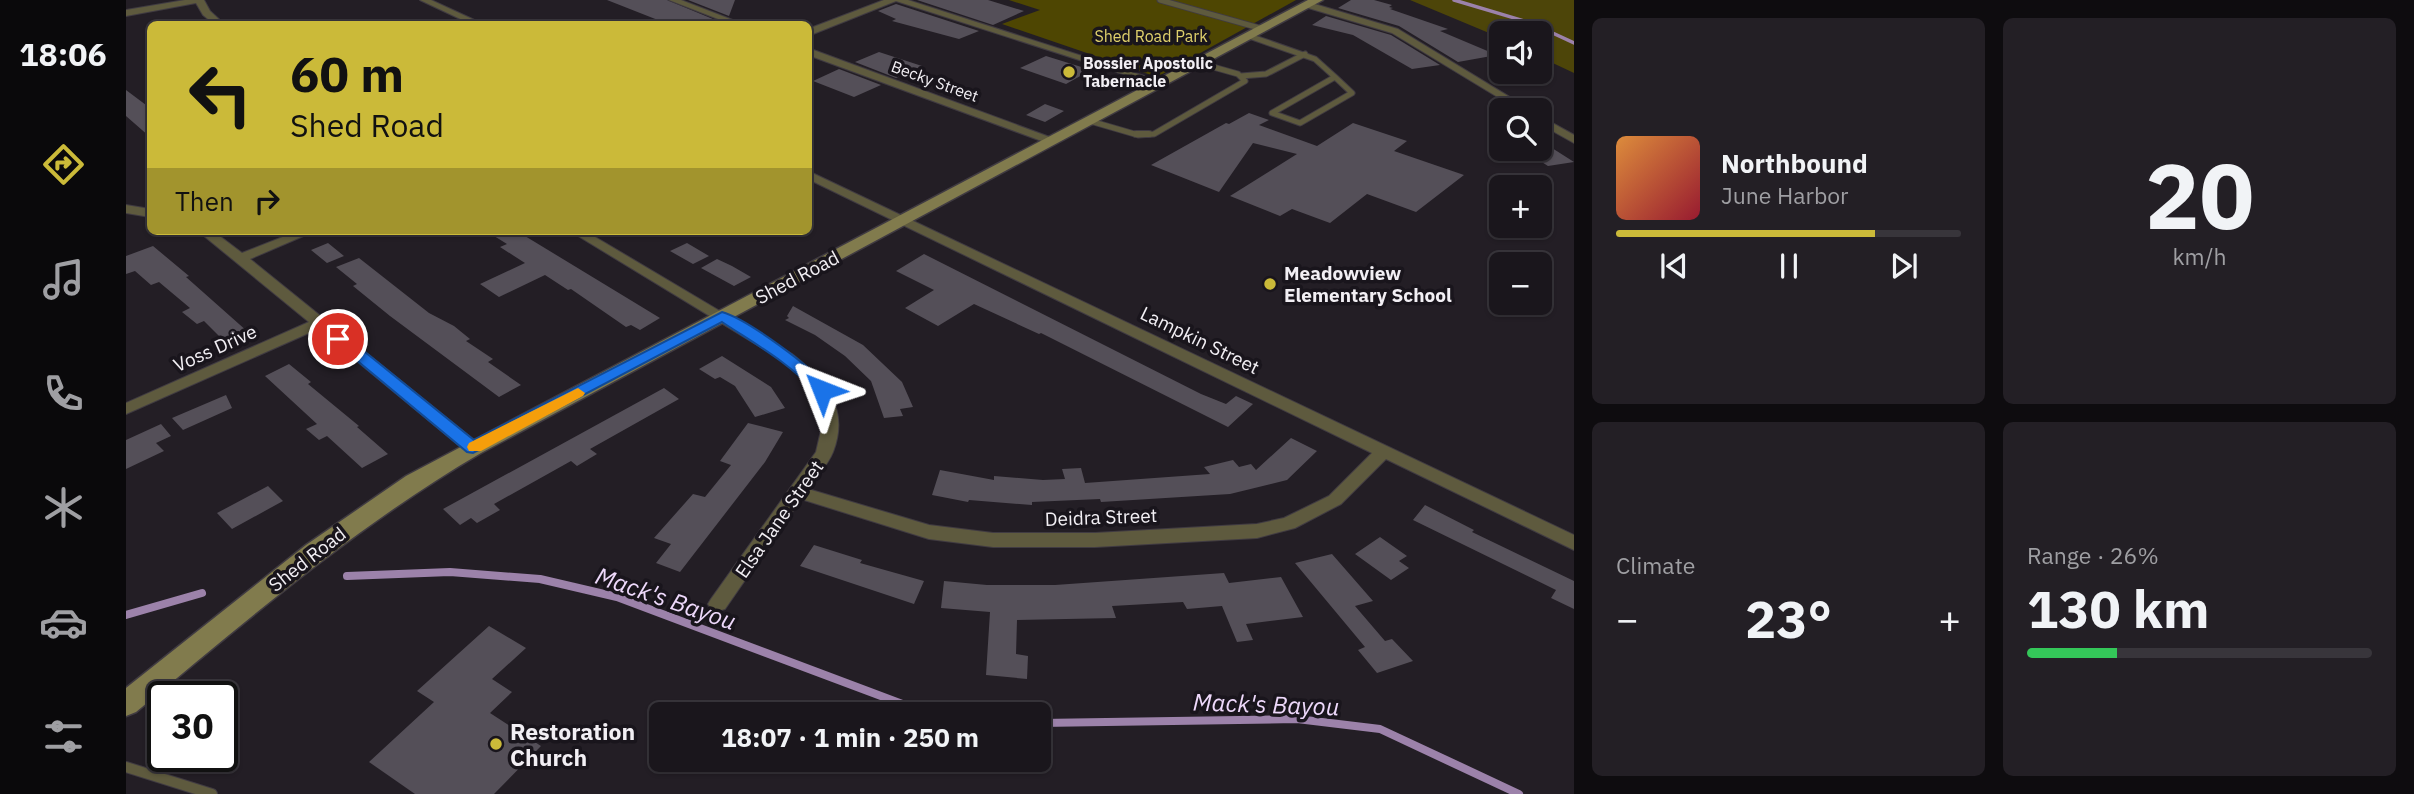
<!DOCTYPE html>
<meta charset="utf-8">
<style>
body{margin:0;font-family:"IBM Plex Sans",sans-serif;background:#231f25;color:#f1f3f6;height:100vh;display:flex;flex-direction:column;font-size:26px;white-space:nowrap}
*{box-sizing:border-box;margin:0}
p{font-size:23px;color:#9f9fa3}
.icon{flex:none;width:38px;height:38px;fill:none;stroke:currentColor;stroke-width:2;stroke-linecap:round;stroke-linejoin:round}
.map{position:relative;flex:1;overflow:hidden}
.drawer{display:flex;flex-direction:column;gap:18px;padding:18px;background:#0e0c0f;width:840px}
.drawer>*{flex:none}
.top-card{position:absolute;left:21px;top:21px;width:665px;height:214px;border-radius:10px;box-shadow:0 2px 5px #0004,0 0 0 2px #38353b;background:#cbba39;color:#111;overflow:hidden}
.controls{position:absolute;left:1363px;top:21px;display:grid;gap:14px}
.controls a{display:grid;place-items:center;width:63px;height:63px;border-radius:10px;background:#1a161c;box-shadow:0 2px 5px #0004,0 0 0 2px #38353b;font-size:35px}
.speed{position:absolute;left:21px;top:681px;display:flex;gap:14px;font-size:35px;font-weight:700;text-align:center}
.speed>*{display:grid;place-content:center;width:91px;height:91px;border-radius:50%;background:#1a161c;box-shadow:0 2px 5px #0004,0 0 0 2px #38353b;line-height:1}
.speed .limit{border:4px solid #111;border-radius:10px;background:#fff;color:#111}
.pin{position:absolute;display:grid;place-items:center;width:60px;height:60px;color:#fff;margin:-30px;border:4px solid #fff;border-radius:50%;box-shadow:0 2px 7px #0007}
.me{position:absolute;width:77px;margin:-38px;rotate:315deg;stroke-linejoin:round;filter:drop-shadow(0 0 5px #0008)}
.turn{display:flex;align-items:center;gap:24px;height:147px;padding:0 28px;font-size:32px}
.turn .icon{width:91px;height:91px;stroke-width:2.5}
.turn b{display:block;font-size:49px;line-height:60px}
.then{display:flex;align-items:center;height:66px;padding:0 28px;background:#0003;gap:14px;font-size:26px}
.big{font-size:52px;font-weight:700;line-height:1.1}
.drawer .card{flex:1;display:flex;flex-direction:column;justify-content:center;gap:10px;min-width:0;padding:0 24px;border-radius:10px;background:#231f25}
.drawer .dial{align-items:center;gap:0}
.dial b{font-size:91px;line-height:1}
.song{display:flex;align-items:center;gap:21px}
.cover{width:84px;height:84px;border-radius:10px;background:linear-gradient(135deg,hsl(30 70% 55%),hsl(350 70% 35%))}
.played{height:7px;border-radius:4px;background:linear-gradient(90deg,#cbba39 75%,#38353b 75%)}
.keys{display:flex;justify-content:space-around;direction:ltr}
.heat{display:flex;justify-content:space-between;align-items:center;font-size:38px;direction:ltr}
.charge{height:10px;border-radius:5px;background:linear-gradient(90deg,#34c759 26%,#38353b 0)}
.drawer .tiles{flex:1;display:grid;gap:18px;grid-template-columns:repeat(2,1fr)}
.trip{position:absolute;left:523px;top:702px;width:402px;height:70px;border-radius:10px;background:#1a161c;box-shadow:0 2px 5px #0004,0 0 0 2px #38353b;font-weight:700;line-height:70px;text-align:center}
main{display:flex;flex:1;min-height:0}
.tab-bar{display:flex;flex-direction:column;width:126px;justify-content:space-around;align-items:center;background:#0a090b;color:#9f9fa3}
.tab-bar .icon{width:49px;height:49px}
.tab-bar .selected{color:#cbba39}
.tab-bar b{font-size:32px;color:#f1f3f6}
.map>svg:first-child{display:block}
.green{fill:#4e4602}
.forest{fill:#4d4509}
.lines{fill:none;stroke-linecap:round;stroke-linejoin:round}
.stream-far1{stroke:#9c82aa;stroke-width:3.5}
.stream{stroke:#9c82aa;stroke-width:8}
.building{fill:#544f58}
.lane-far2-casing{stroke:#403b42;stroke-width:7}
.lane-far1-casing{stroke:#403b42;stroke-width:8}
.lane-casing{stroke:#403b42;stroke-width:12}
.street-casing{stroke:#403b42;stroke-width:2}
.secondary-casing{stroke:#403b42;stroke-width:3}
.lane-far2{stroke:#5e5a3e;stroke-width:5}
.lane-far1{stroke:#5e5a3e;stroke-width:6}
.lane{stroke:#5e5a3e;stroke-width:10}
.street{fill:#5e5a3e;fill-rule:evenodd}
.secondary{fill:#817b4d;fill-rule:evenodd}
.route{fill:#1a73e8;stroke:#114b97;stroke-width:2}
.slow{fill:#f59e0b}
.poi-dot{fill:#cbba39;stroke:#19151c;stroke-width:2.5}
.labels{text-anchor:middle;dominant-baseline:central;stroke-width:7;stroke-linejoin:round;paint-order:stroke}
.far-park-label{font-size:16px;fill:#e0d16c;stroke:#19151c}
.far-poi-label{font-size:16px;font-weight:bold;fill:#f2eff4;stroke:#19151c;text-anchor:start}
.far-street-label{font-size:16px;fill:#f2eff4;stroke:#19151c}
.poi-label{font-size:19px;font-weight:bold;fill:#f2eff4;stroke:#19151c;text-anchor:start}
.street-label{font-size:19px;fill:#f2eff4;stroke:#19151c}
.near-poi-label{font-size:23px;font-weight:bold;fill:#f2eff4;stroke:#19151c;text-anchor:start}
.near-water-label{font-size:24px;font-style:italic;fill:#eed9fb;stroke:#19151c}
</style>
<main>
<nav class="tab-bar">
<b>18:06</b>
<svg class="icon selected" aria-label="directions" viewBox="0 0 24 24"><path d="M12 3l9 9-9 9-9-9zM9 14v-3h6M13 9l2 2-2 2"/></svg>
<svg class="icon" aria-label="music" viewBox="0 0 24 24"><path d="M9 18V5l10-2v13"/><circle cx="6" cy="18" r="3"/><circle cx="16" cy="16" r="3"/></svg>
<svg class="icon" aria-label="phone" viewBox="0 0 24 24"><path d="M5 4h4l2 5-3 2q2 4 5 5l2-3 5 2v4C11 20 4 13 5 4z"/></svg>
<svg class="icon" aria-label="climate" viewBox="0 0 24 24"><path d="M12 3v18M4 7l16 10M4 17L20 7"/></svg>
<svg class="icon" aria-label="car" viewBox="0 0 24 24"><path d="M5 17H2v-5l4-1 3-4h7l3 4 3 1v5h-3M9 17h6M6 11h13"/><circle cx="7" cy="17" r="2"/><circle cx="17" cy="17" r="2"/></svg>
<svg class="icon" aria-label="filters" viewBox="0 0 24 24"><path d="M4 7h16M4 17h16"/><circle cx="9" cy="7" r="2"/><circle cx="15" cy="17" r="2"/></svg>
</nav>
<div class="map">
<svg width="1448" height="794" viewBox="0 0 1448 794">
<rect width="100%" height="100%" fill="#231e25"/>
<path class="green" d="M883,0h287l-139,77 -155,-53 38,-14z"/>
<path class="forest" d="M1284,0h164v73l-34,-16v-24h-38l-1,5z"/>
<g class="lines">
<path class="stream-far1" d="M1328,0l77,23 43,20"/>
<path class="stream" d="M221,576l103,-4 90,7 77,18 296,111 50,6
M0,615l76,-22
M914,723l257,-4 83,10 139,65"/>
</g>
<path class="building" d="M481,0h60l58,24h-57z
M562,0h47l-6,16z
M791,0h71l36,11 -31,14z
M1225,0h23l18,5 -3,2 4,1 -3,1 58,20 -8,2 57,24 -39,7 -59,-36 -61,-18z
M770,4l83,27 -20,8 -67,-18 4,-2 -18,-8z
M1200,16l65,19 49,30 -28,4 -59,-34 -41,-10z
M753,52l43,14 -26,12 -41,-16z
M920,56l45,14 -25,14 -46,-16z
M713,69l42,16 -27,12 -41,-16z
M0,90l24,18v29l-24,-21z
M919,104l19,7 -19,11 -19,-7z
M1123,113l20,7 -10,5 58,21 36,-23 54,18 -13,10 70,24 -48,37 -49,-18 -37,29 -38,-14 -12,7 -50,-20 67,-42 -44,-11 -34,49 -68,-27 75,-42 3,1z
M1426,148l22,14 -26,4 -22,-14z
M360,231h30l9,5 135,82 -20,12 -9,-5 -5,2 -55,-38 -3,1 -23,-15 -46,22 -19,-13 45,-21 -25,-16 7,-3z
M202,243l16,13 -17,7 -16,-13z
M561,243l22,13 -16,8 -23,-13z
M27,246l36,30 -3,1 62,55 -23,10 -21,-21 -7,3 -15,-12 8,-4 -31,-26 -8,3 -16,-14 -9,3v-18z
M798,254l277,140 25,10 10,-8 17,8 -25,23 -187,-94 -2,1 -65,-30 -36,22 -33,-18 29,-18 -38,-19z
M233,258l70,55 25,13 16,13 -4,2 27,18 -5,3 33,23 -22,12 -109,-81 -37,-30 4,-2 -21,-17z
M591,259l15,7 19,11 -17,9 -33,-18z
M667,306l70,39 39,37 11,25 -13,2 3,7 -19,2 -13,-37 -26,-25 -30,-21 -30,-15 4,-2 -2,-2z
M596,356l49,31 14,21 -30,9 -20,-31 -15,-9 -5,2 -16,-10z
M163,364l22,18 -3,2 51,42 -2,1 31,27 -26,14 -35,-32 -8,4 -13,-11 11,-5 -52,-48z
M538,388l15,11 -89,50 7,5 -20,12 -6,-5 -77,43 6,6 -23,13 -6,-5 -11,7 -17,-16z
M100,395l6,13 -49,22 -11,-12z
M622,423l35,9 -18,30 -85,110 -24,-9 15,-19 -17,-6 39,-44 12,3 26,-32 -11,-4z
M35,424l10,12 -15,7 8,8 -38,18v-29z
M1165,438l26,13 -30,29 -57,14 -129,8 -1,-3 -68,3v3l-63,-5 -1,2 -36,-7 8,-25 54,10v-4l49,4 22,-1 -3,-10 19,-1 4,15 125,-9 -6,-7 29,-7 6,7 12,-3 5,6z
M142,486l15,15 -51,28 -15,-16z
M1299,505l49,25 -2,2 102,49v28l-23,-11 5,-8 -143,-70z
M1254,537l27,19 -8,5 10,7 -18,12 -36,-26z
M688,545l48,15 -2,3 64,18 -10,23 -114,-38z
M1206,554l41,47 -18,5 30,35 7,-2 21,22 -36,12 -19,-23 7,-3 -70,-84z
M1098,573l5,10 52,-6 22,40 -57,7 7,16 -16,2 -15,-36 -35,3 -4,-7 -71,4 4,12 -99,2 -1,34 12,2 -1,23 -41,-4 4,-63 -49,-4 3,-27 43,4h68z
M363,626l37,22 -34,31 20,13 -22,21 51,33 -47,48h-79l-46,-32 65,-60 -17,-11z"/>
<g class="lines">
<defs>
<path id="lane-far2" d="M1034,0l103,29
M1123,36l66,23 20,18
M1115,76l25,-2 39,-20
M1209,77l17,16 -52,30 -28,-10z
M964,121l48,14 16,-1 91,-53 -7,-7 -39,-11"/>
<path id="lane-far1" d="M1010,134h13"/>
<path id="lane" d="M0,767l86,27"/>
<path id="street" d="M59,0h19l6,11 14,13h-10l-11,-9 -7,-12 -70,13v-6z
M294,0h11l52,24h-12z
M543,0h12l62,24h-12z
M758,0h24l258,83 -9,2 -261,-84 -88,35v-7z
M1182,2l90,27 133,81h-12l-127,-77 -87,-26 -1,-2z
M682,48l247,91 2,2 -10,2 -239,-88z
M1414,116l34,19v8l-34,-19z
M682,171l766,364v15l-188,-91 -45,45 -46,24 -38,10 -162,9h-102l-64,-8 -128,-40 -76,110 -7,2 -7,-2 -3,-5 3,-5 105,-147 7,-30 -4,-24 -13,-16 -24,-22 -212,-129h15l207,123c33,26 58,54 41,98 -5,13 -17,25 -25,37l121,36 64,8h102l162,-9 27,-6 45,-22 43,-43 -564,-274z
M0,205l24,4v8l-24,-4z
M72,231h15l29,22 56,-22h17l-65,28 229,185 2,4 -2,4h-12l-149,-123 -192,85v-11l183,-81z"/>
<path id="secondary" d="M1182,0h15l-842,453c-125,73 -234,167 -345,259l-10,4v-28l180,-143 100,-69z"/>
</defs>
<use href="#lane-far2" class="lane-far2-casing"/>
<use href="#lane-far1" class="lane-far1-casing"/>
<use href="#lane" class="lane-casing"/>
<use href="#street" class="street-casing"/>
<use href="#secondary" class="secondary-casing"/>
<use href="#lane-far2" class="lane-far2"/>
<use href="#lane-far1" class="lane-far1"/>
<use href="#lane" class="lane"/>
<use href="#street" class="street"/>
<use href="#secondary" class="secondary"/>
</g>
<path class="route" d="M596,312c25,7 92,56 108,78l-3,3h-11c-26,-30 -61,-49 -94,-71l-249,131 -6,-1 -136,-113 7,-5 6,1 130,105z"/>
<path class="slow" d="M452,388l7,5 -2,3 -102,55h-12l-2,-4 2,-4z"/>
<g class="poi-dot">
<circle cx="943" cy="72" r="7"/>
<circle cx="1144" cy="284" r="7"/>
<circle cx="370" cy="744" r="7"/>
</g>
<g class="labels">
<g class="far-park-label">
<text x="1025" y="36">Shed Road Park</text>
</g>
<g class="far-poi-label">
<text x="957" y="63">Bossier Apostolic<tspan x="957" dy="18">Tabernacle</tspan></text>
</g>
<g class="far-street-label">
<text transform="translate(809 81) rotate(20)">Becky Street</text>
</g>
<g class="poi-label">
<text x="1158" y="273">Meadowview<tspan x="1158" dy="22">Elementary School</tspan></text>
</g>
<g class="street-label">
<text transform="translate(671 277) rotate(-28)">Shed Road</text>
<text transform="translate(1074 340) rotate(26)">Lampkin Street</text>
<text transform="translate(89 348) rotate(-24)">Voss Drive</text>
<text transform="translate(975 517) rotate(-2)">Deidra Street</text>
<text transform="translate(653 519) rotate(-55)">Elsa Jane Street</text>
<text transform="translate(181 559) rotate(-38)">Shed Road</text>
</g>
<g class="near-poi-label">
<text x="384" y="731">Restoration<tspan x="384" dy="26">Church</tspan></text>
</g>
<g class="near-water-label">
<text transform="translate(540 598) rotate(19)">Mack's Bayou</text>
<text transform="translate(1140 704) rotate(2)">Mack's Bayou</text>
</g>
</g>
</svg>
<div class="controls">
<a><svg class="icon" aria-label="sound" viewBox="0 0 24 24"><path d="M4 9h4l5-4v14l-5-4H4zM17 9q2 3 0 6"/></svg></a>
<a><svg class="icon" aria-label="search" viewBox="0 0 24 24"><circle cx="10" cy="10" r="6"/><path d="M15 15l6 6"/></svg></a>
<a>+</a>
<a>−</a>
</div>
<div class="speed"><div class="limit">30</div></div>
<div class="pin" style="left:212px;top:339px;background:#d93025"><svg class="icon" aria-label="arrive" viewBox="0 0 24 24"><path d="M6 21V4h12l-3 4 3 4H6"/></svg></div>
<svg class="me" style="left:696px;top:390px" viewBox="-20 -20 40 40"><path d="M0-17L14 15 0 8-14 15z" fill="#1a73e8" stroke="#fff" stroke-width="4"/></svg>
<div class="trip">18:07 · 1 min · 250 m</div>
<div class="top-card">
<div class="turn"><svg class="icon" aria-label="left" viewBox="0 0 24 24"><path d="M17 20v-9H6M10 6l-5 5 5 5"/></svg><div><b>60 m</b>Shed Road</div></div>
<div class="then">Then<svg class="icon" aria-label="right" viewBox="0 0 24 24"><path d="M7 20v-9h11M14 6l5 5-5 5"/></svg></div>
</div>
</div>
<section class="drawer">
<div class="tiles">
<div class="card">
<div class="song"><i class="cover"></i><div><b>Northbound</b><p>June Harbor</p></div></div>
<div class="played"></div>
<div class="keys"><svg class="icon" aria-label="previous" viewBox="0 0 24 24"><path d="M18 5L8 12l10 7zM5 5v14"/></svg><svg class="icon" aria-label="pause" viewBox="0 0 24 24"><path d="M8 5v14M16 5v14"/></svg><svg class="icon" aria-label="next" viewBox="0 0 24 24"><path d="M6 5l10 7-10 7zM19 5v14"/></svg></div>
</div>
<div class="card dial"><b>20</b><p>km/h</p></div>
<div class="card"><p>Climate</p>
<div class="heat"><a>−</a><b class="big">23°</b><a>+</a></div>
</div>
<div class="card"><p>Range · 26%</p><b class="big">130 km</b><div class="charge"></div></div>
</div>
</section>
</main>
